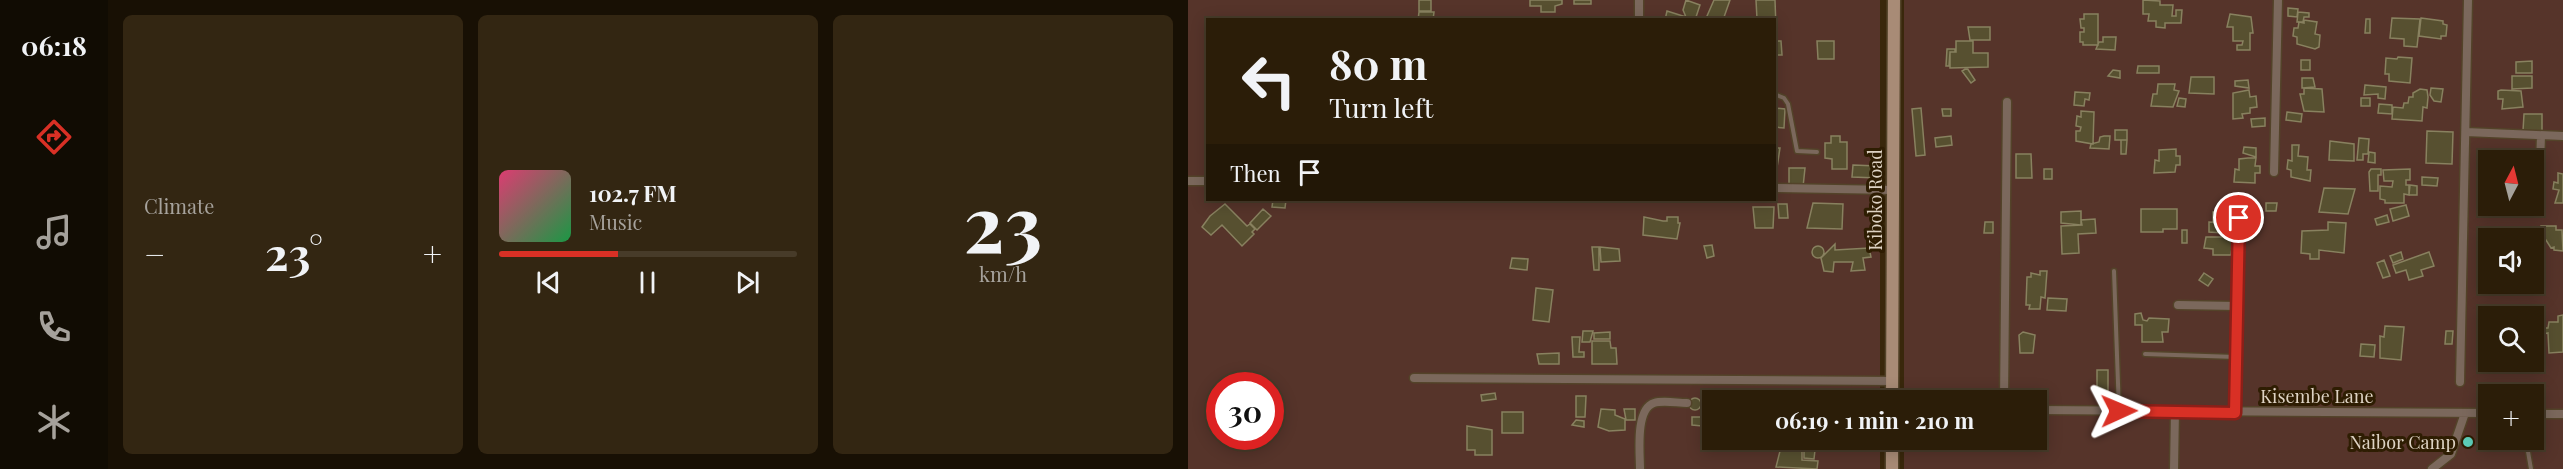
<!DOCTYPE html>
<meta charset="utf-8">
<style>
body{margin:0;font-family:"Playfair Display",serif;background:#332612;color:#f1f3f6;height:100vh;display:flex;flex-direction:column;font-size:22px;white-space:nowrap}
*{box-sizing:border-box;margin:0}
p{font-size:20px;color:#a6a29c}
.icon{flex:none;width:33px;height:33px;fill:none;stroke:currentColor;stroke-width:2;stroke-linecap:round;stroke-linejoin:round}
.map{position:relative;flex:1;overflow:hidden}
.sheet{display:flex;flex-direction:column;gap:15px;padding:15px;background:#181004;width:1080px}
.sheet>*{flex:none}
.top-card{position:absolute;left:18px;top:18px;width:570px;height:183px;border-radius:0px;box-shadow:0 3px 15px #0003,0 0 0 2px #473b29;background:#2b1d08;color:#f1f3f6;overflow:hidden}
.needle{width:39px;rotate:7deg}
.tools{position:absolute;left:1290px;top:150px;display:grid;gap:12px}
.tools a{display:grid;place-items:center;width:66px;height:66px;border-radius:0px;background:#2b1d08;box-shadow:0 3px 15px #0003,0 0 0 2px #473b29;font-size:30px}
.speed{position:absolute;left:18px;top:372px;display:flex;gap:12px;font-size:30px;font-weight:700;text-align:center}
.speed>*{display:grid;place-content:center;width:78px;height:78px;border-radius:50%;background:#2b1d08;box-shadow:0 3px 15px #0003,0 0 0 2px #473b29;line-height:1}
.speed .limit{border:9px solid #d22;background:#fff;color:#111}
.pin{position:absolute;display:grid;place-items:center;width:51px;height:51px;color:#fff;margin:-26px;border:3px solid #fff;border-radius:50%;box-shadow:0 2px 6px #0007}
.me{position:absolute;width:66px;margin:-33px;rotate:89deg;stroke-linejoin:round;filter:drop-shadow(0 0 4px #0008)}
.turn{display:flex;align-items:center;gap:21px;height:126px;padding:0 24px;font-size:27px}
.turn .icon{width:78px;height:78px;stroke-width:2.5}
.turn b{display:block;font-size:42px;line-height:51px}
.then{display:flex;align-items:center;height:57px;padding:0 24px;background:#0003;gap:12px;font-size:22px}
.big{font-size:45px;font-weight:700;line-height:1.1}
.sheet .tile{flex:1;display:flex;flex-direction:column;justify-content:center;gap:9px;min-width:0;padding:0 21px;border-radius:9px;background:#332612}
.sheet .dial{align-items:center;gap:0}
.dial b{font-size:78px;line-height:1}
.song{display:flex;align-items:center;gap:18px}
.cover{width:72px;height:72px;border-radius:9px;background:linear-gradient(135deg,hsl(340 70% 55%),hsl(140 70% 35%))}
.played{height:6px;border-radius:3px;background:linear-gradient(90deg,#d93025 40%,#473b29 40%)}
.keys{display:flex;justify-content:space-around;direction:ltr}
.heat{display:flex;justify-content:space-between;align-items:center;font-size:33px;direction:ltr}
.sheet .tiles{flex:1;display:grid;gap:15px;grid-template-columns:repeat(3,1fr)}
.trip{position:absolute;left:514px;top:390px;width:345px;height:60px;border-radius:0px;background:#2b1d08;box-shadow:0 3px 15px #0003,0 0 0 2px #473b29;font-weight:700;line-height:60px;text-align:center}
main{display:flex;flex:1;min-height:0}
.dock{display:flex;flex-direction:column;width:108px;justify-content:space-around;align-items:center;background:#110c03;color:#a6a29c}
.dock .icon{width:42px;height:42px}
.dock .active{color:#d93025}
.dock b{font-size:27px;color:#f1f3f6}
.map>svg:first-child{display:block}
.green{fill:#56342a;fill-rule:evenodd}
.building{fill:#575030;stroke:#88815f;stroke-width:1.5}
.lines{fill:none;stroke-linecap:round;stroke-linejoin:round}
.lane-casing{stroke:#534329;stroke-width:7}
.street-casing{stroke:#534329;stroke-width:11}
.secondary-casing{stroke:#534329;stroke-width:15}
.lane{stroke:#7b685c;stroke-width:4}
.street{stroke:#7b685c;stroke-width:8}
.secondary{stroke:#a88b76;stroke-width:12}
.route-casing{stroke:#8d1f18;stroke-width:15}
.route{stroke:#d93025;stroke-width:10}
.poi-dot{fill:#5dceb9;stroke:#2e1d02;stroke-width:2}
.labels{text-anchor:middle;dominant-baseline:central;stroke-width:6;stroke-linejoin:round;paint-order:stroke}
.street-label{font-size:18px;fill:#ded3c4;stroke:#2e1d02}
.poi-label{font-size:18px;fill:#ded3c4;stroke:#2e1d02;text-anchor:end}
</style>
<main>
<nav class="dock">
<b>06:18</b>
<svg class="icon active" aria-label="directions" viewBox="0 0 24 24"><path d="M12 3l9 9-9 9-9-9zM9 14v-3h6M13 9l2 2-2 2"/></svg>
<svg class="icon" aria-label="music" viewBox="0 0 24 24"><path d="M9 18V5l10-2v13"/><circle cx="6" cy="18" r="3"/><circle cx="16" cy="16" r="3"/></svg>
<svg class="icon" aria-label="phone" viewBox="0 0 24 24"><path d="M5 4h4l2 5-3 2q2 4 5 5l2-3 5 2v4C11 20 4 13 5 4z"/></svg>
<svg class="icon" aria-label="climate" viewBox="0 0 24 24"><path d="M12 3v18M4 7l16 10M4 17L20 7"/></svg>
</nav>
<section class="sheet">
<div class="tiles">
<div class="tile"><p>Climate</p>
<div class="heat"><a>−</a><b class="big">23°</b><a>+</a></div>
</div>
<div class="tile">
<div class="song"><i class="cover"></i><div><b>102.7 FM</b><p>Music</p></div></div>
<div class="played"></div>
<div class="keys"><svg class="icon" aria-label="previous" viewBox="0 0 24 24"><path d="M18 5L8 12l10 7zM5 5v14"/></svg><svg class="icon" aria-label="pause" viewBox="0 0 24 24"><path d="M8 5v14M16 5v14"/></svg><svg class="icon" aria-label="next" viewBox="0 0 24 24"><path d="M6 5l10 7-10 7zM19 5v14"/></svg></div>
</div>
<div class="tile dial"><b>23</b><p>km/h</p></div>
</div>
</section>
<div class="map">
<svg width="1375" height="469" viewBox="0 0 1375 469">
<rect width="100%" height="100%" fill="#39270b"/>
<path class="green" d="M0,0h692v400h-167v40h167v29h-692zM20,20h566v180h-566zM32,386h50v50h-50z
M716,0h659v469h-659v-29h133v-40h-133zM1300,160h46v46h-46zM1300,238h46v46h-46zM1300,316h46v46h-46zM1300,394h46v46h-46z"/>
<path class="building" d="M231,0h12v11h-12z
M342,0h32v4l-7,2v6h-14v-6h-11z
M386,0h17v4h-17z
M498,0l14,5 -4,12 -31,3 2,-9 19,6 -3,-7z
M526,0h16l-7,20h-11l-5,-4z
M568,0h19l1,28 -2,-8 -17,-1z
M955,0l17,1v4h13l-1,11h4v-6h6l-1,13h-16v5l-9,-1v-6h-8l1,-7h-6z
M1100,8l10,1 -1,8 -9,-1z
M231,12h15l-1,8h-15z
M1110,12l11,1v4h-5l-1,5h-6z
M896,14h14v31h-15v-3h-3v-10h4v-4h-3l-1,-9h4z
M1042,14l21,3 2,16h-3v17h-13v-5h5l1,-4h-10v-14h-6z
M1204,18l28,1 -3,28 -13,-1v-7l-14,-1z
M1233,18l22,3v3l4,1 -1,11h-5v3l-22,-3z
M1178,19h4v14h-5z
M1116,20l13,2 -2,12 5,1 -1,12 -4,2 -18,-5v-7l-4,-1 1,-8h4l1,-6 5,1z
M780,27h22v13h-20z
M915,37h13l-1,13 -19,-1 3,-7h4z
M586,41h7l1,14h-8z
M629,41h17v18h-16z
M768,41h17v12h15v14l-38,1v-16h6z
M759,49h8v3h-5l-1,14h-3z
M1210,57l14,1 -2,25 -21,-2v-7h-4l1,-16 11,1z
M1113,60h9v10h-9z
M1344,61v12h-16v-11z
M950,66h21v7h-22z
M779,68l8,12 -4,3 -9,-12z
M925,70l7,1v7l-12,-2z
M1324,76h20v12l-20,1z
M1003,77h23v17l-25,-1z
M1114,78h11l2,9 -13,1z
M1060,80l1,8 -14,-2v-5z
M970,84h17l-1,6 5,1 -6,16 -22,-1 2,-12h4z
M1177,85l21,2 -1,12 -7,-1v-4l-14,1z
M1116,88l18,1 2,23 -20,-1 -4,-17h4z
M1243,88l12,1 -2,13 -7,-1 -4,-6z
M1232,89l7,1 1,7 -1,11 -4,-1 -1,14 -30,-2 1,-12 10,1 1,-5h4l1,-6h4v-4z
M1061,90l1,7 6,-1 1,11 -7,1v5l-8,1 1,4 -10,1v-26z
M1313,90l20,1 2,16 -21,2 1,-10h-5v-8z
M887,92l15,1 -1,7 -4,-1 -1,7 -10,-1z
M991,98l7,1 -1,8 -8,-1z
M1173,98h9v8h-9z
M1191,104l13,1v9l-14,-1z
M586,108l11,1 -1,19 -10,-1z
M733,108l4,47 -9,1 -4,-47z
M754,109h9v7h-8z
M893,111l13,1 -1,32 -17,-3v-10h4l1,-4 -5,-1 1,-10 4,1z
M1099,112l15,2 -1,8 -15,-2z
M1336,114h18v18l-19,-1z
M1077,118v8l-13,1 -1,-8z
M927,130h12v10h-12z
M1239,131l26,1 -1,32 -26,-1z
M643,136h9v6h7v27h-15v-10l-7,-1v-15h6z
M763,136l1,9 -16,2 -1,-9z
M916,136h6l-1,13 -19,-1 1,-4 8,-2 1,-5z
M1171,138l10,1 -1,15h-5v6h-6z
M933,140h6l-1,14h-5z
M1142,141l24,3v17l-25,-1z
M1104,145h7l-1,11 10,1 -1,13h4l-1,11 -19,-4v-7l-4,-1 1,-9 4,1z
M1056,147l12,1v9l-13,-4z
M586,148h6l-4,26h-2z
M988,149v7h4v9h-4l-1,7 -21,1 1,-13 4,1v-11z
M1181,152l6,1v10l-7,-1z
M828,154h15l1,24h-16z
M1060,158h8l-1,8h5v7h-5v10l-21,-1 1,-13 4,1v-11z
M665,165l24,1v12l-25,-1z
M601,168h16l-2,19h-14z
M856,169h8v10h-8z
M1183,169h10v6h-3v16h-8l-1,-19z
M1222,169v11h-4v5h3v10l-5,-1v9h-19v-3l-5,-1v-13l12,1 1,-6h-9l-1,-11z
M1370,173l5,1v29h-8l4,-13 -6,-1 1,-7 4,1z
M1234,177l16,1 -1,8 -15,-1z
M1222,185l7,1v9h-8z
M1136,188l31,1 -7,25 -29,-2z
M85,200h13l-1,8 -13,-1z
M1067,202l3,8h-22l1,-6z
M625,203l30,1 -1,25 -35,-1z
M1078,203h11l-1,8h-10z
M37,204l22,22 3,-2 5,5 -3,3 2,2 -12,12 -20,-21 -11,10 -9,-8 8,-11z
M590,204h9l1,14h-9z
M1218,205l3,11 -16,5 -3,-12z
M565,207h21l-1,21h-18z
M75,209l8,7 -14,14 -7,-7z
M953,209h36v20h-14v3h-22z
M893,211v14l-20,-2v-11z
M1025,212l19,1 -1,9 -18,-1z
M1199,215l2,7 -12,3 -2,-6z
M456,217l19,4h4v-4h11v6h2l-3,16 -34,-4z
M907,219l1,14 -18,1 1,19 -17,1 -1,-28 21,-1 -1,-5z
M797,222h8v11h-9z
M1021,222l26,1 -3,10h4v7h-3l-2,15h-18v-6l-9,-1 2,-11h16l1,-4 -14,-1z
M1140,222l18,1 -2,30 -25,-3v9h-9v-5l-9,-1 1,-22 26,-1z
M1353,226h15v4h6l1,21 -9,-1v-3l-3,1 -5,-8h-5z
M994,230h5v13h-5z
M647,244v6l34,-2 2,9 -8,1 2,12 -14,1 2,-9h-19l-1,10 -9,-1 -3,-13z
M524,245l2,11 -7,2 -3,-12z
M624 252a6 6 0 1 1 12 0a6 6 0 1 1-12 0Z
M404,247h7v23h-5z
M412,247l19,2 1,12 -19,1z
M1213,252l2,7 -10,4 -3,-7z
M1241,252l5,14 -13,4 2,6 -14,4 -3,-10 -10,3 -3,-8z
M324,258l16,1 -1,11 -17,-2z
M1196,260l6,16 -7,2 -6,-15z
M852,271h7l-2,27 -4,-1 -1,12h-11l1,-4h-4l1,-28h4v-4l9,2z
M1016,273l9,6 -5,7 -9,-6z
M348,288l17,2 -4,32 -16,-2z
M860,298l19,1 -1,12 -19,-1z
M1291,305h7v4l13,-1 1,8h-12v30h-3v-6h-7l-1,-9h3z
M953,313l2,7 4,1 2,-3 20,1 -1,13h-6l1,10h-21v-17h-7v-11z
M1375,315v37l-14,1 -1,-20 -14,3v-18l9,1 1,9h4l1,-6h9v-6z
M1197,326l19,1 -3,33 -21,-2v-22l4,1z
M395,331h10l-3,11h-8z
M1258,331h7l-1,13h-7z
M422,332v7h-16v-6z
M835,332l12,3 -2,18h-13l-1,-18z
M384,337h8l-1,15h5v5h-11z
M404,341h18l1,7h5l1,16h-25z
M1173,344l14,1 -1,12 -14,-1z
M371,353v11h-20l-2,-10z
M909,370h11v24h-11z
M307,393l1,6 -14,2 -1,-6z
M670,395h18v5h-18z
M388,396h10l-1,21h-9z
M501 404a6 6 0 1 1 12 0a6 6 0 1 1-12 0Z
M523,402h2v26h-4l1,-10h-4v-10h5z
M413,409l14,1v5l10,4v11l-16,1 -11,-4z
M436,409h11v11h-9z
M314,412h21v21h-21z
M504,417h11l-1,9 -10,-1z
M388,420l8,1v6l-12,-2z
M279,426l25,4v25h-17v-5h-8z
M579,440h13v4l-13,-1z
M599,443h11v6h4v11l16,1 -1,8 -41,-2 5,-20 6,1z
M616,449l11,1 -1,9 -10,-1z"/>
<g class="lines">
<defs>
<path id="lane" d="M586,94l10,4 4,6 9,47 20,1
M926,271l5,140
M957,354l91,3
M1338,440l5,29"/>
<path id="street" d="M451,20v-20
M1278,132l97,4
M1086,172l4,-172
M0,181h20
M586,188l119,2
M1351,192l2,-56
M990,305l59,1
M226,378l478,3
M1272,382l8,-382
M816,400l3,-298
M849,410l451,3
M1047,413l4,-196
M1346,414h29
M452,469c0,-16 -5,-60 14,-66 9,-3 23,0 33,0
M986,469l1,-59
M1244,469l19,-15 14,-41"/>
<path id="secondary" d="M704,400l2,-400
M704,469v-29"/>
</defs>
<use href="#lane" class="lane-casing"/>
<use href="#street" class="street-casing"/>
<use href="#secondary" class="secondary-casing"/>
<use href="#lane" class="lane"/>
<use href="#street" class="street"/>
<use href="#secondary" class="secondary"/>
</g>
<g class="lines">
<defs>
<path id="route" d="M931,411l116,2 4,-195"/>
</defs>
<use href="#route" class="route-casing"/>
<use href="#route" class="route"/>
</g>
<circle class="poi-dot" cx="1280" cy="442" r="6"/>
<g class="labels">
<g class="street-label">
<text transform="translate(687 200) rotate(-90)">Kiboko Road</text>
<text x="1129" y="396">Kisembe Lane</text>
</g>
<g class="poi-label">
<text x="1268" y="442">Naibor Camp</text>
</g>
</g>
</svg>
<div class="tools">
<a><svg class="needle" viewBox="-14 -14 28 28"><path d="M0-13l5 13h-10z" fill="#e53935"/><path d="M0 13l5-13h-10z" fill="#a6a29c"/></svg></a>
<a><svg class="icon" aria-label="sound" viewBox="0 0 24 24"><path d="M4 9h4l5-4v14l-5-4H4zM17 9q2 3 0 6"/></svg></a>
<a><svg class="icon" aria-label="search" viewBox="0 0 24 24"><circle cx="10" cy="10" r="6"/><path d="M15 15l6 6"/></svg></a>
<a>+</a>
</div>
<div class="speed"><div class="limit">30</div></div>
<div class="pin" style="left:1051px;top:218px;background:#d93025"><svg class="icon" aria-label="arrive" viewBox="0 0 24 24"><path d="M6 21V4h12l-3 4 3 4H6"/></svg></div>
<svg class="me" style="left:931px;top:411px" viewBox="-20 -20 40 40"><path d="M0-17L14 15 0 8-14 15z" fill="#d93025" stroke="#fff" stroke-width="4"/></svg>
<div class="trip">06:19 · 1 min · 210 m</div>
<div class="top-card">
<div class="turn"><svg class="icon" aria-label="left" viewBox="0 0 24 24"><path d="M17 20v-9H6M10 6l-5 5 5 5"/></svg><div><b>80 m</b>Turn left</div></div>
<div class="then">Then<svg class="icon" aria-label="arrive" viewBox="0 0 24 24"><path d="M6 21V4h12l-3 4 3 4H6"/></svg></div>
</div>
</div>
</main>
